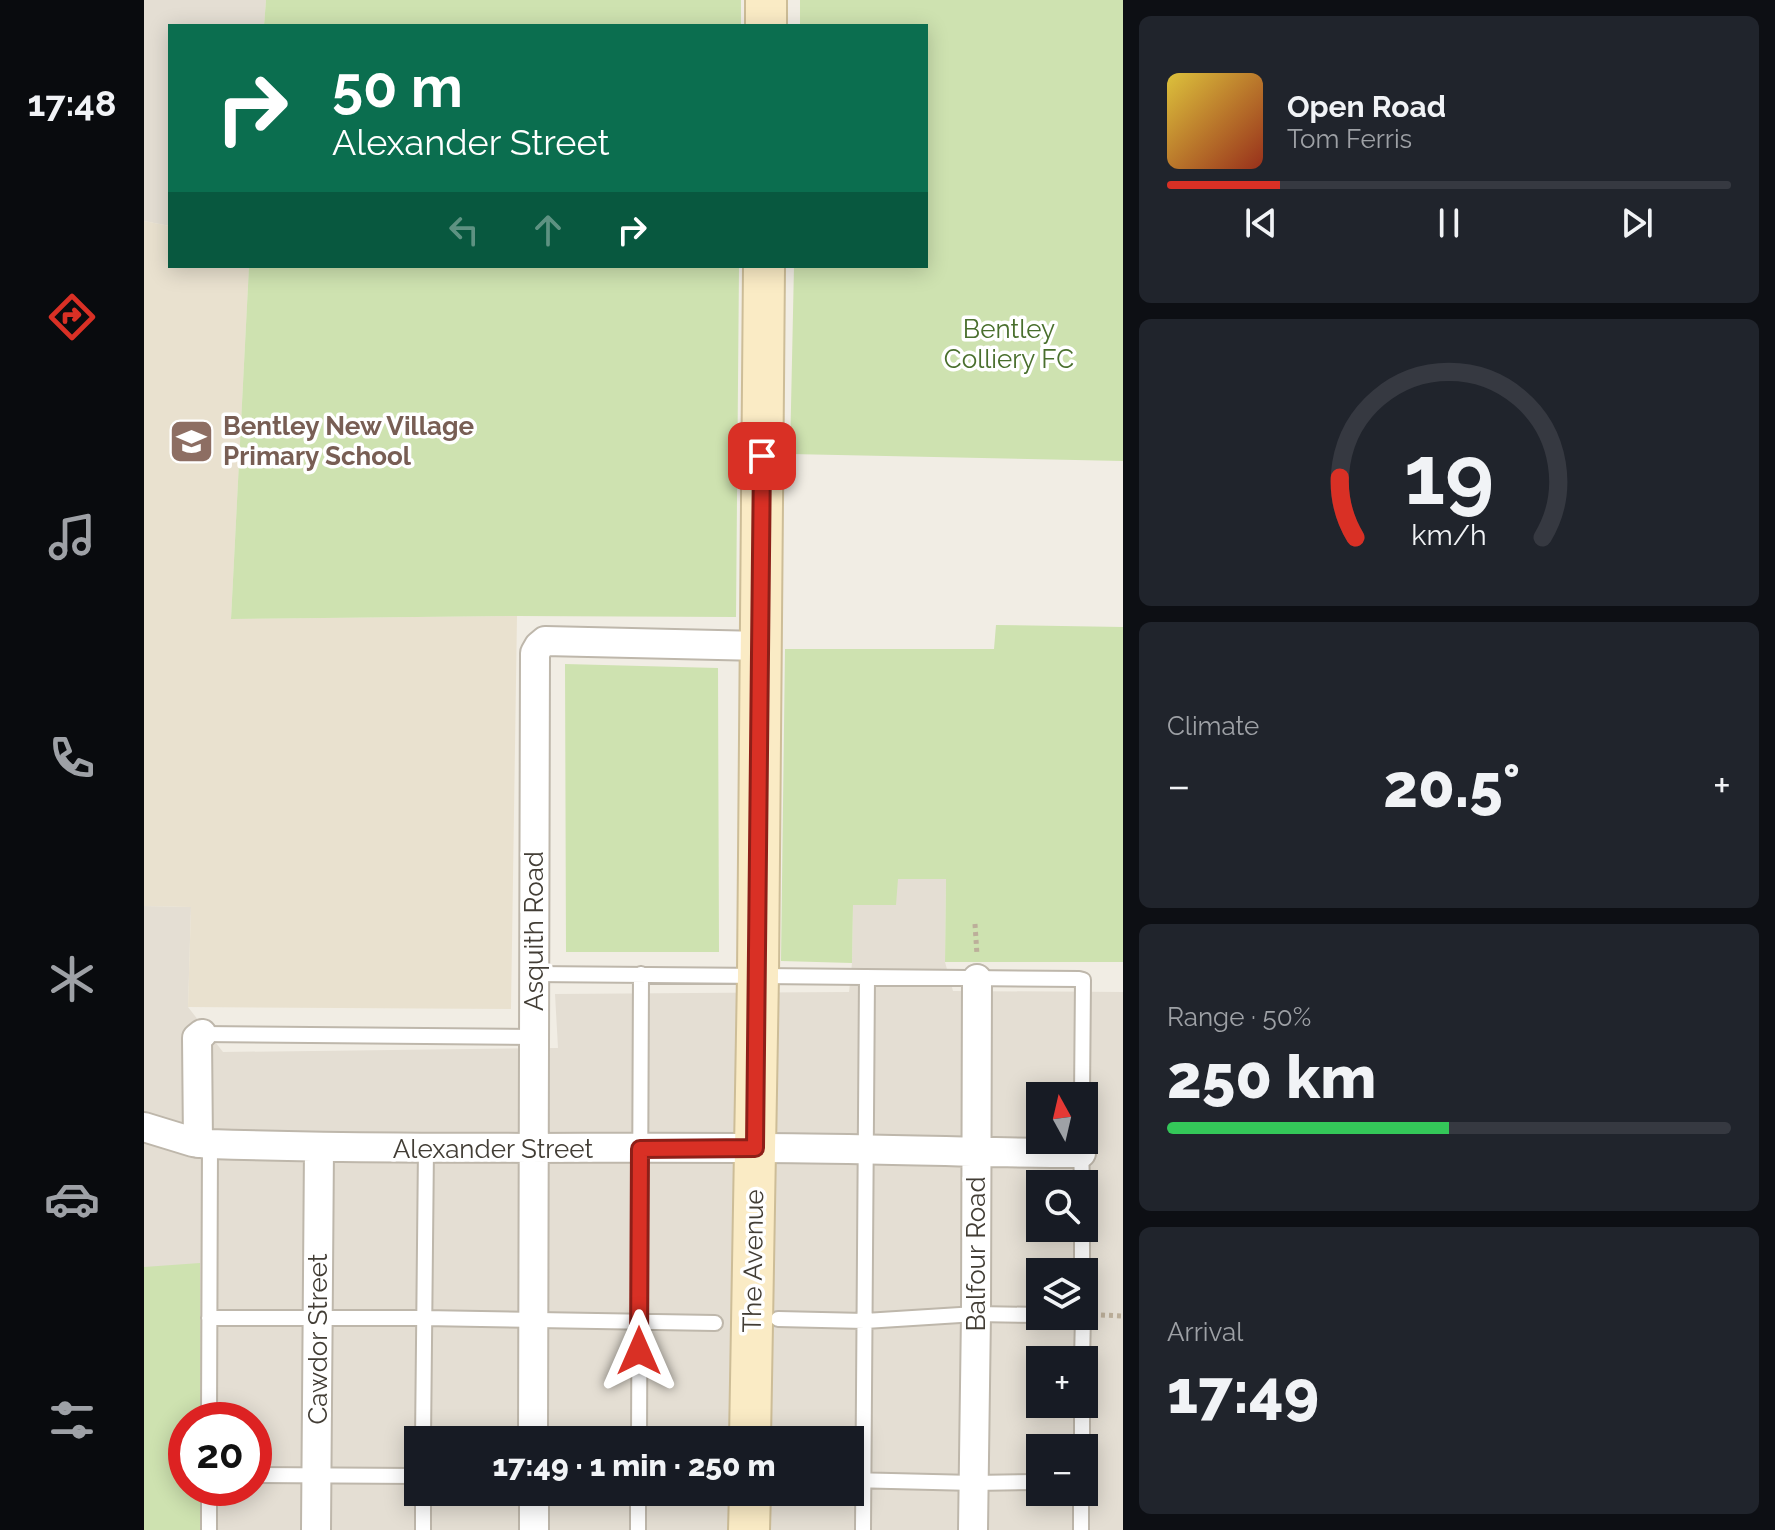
<!DOCTYPE html>
<meta charset="utf-8">
<style>
body{margin:0;font-family:Raleway,sans-serif;background:#20242c;color:#f1f3f6;height:100vh;display:flex;flex-direction:column;font-size:30px;white-space:nowrap}
*{box-sizing:border-box;margin:0}
p{font-size:26px;color:#9ea1a6}
.icon{flex:none;width:44px;height:44px;fill:none;stroke:currentColor;stroke-width:2;stroke-linecap:round;stroke-linejoin:round}
.map{position:relative;flex:1;overflow:hidden}
.side{display:flex;flex-direction:column;gap:16px;padding:16px;background:#0d0f14;width:652px}
.side>*{flex:none}
.hud{position:absolute;left:24px;top:24px;width:760px;height:244px;border-radius:0px;box-shadow:0 4px 20px #0003;background:#0b6e4f;color:#fff;overflow:hidden}
.needle{width:52px;rotate:352deg}
.controls{position:absolute;left:882px;top:1082px;display:grid;gap:16px}
.controls a{display:grid;place-items:center;width:72px;height:72px;border-radius:0px;background:#171b24;box-shadow:0 4px 20px #0003;font-size:40px}
.speed{position:absolute;left:24px;top:1402px;display:flex;gap:16px;font-size:40px;font-weight:700;text-align:center}
.speed>*{display:grid;place-content:center;width:104px;height:104px;border-radius:50%;background:#171b24;box-shadow:0 4px 20px #0003;line-height:1}
.speed .limit{border:12px solid #d22;background:#fff;color:#111}
.pin{position:absolute;display:grid;place-items:center;width:68px;height:68px;color:#fff;margin:-34px;border-radius:16px;box-shadow:0 4px 12px #0006}
.me{position:absolute;width:88px;margin:-44px;rotate:0deg;stroke-linejoin:round;filter:drop-shadow(0 0 6px #0008)}
.turn{display:flex;align-items:center;gap:28px;height:168px;padding:0 32px;font-size:36px}
.turn .icon{width:104px;height:104px;stroke-width:2.5}
.turn b{display:block;font-size:56px;line-height:68px}
.lanes{display:flex;align-items:center;height:76px;padding:0 32px;background:#0003;justify-content:center;gap:40px;direction:ltr}
.lanes .off{opacity:.35}
.big{font-size:60px;font-weight:800;line-height:1.1}
.side .card{flex:1;display:flex;flex-direction:column;justify-content:center;gap:12px;min-width:0;padding:0 28px;border-radius:12px;background:#20242c}
.side .dial{align-items:center;gap:0}
.dial svg{height:208px;overflow:visible;fill:none;stroke:#363941;stroke-width:7;stroke-linecap:round;text-anchor:middle}
.dial text{fill:#f1f3f6;stroke:none}
.song{display:flex;align-items:center;gap:24px}
.cover{width:96px;height:96px;border-radius:12px;background:linear-gradient(135deg,hsl(50 70% 55%),hsl(10 70% 35%))}
.played{height:8px;border-radius:4px;background:linear-gradient(90deg,#d93025 20%,#363941 20%)}
.keys{display:flex;justify-content:space-around;direction:ltr}
.heat{display:flex;justify-content:space-between;align-items:center;font-size:44px;direction:ltr}
.charge{height:12px;border-radius:6px;background:linear-gradient(90deg,#34c759 50%,#363941 0)}
.trip{position:absolute;left:260px;top:1426px;width:460px;height:80px;border-radius:0px;background:#171b24;box-shadow:0 4px 20px #0003;font-weight:800;line-height:80px;text-align:center}
main{display:flex;flex:1;min-height:0}
.menu{display:flex;flex-direction:column;width:144px;justify-content:space-around;align-items:center;background:#090b0e;color:#9ea1a6}
.menu .icon{width:56px;height:56px}
.menu .on{color:#d93025}
.menu b{font-size:36px;color:#f1f3f6}
.map>svg:first-child{display:block}
.residential{fill:#e4ded3;fill-rule:evenodd}
.education{fill:#e9e1cf}
.green{fill:#cee2b0}
.lines{fill:none;stroke-linecap:round;stroke-linejoin:round}
.lane-casing{stroke:#beb7ab;stroke-width:18}
.street-casing{stroke:#beb7ab;stroke-width:32}
.secondary-casing{stroke:#cdbd97;stroke-width:44}
.path{stroke:#bcaf9a;stroke-width:5;stroke-dasharray:4 4;stroke-linecap:butt}
.lane{stroke:#fff;stroke-width:14}
.street{stroke:#fff;stroke-width:28}
.secondary{stroke:#faebc5;stroke-width:40}
.route-casing{stroke:#8d1f18;stroke-width:20}
.route{stroke:#d93025;stroke-width:14}
.labels{text-anchor:middle;dominant-baseline:central;stroke-width:7;stroke-linejoin:round;paint-order:stroke}
.park-label{font-size:26px;fill:#496f2d;stroke:#fff}
.education-label{font-size:26px;font-weight:bold;fill:#785e54;stroke:#fff;text-anchor:start}
.street-label{font-size:26px;fill:#423d35;stroke:#fff}
</style>
<main>
<nav class="menu">
<b>17:48</b>
<svg class="icon on" aria-label="directions" viewBox="0 0 24 24"><path d="M12 3l9 9-9 9-9-9zM9 14v-3h6M13 9l2 2-2 2"/></svg>
<svg class="icon" aria-label="music" viewBox="0 0 24 24"><path d="M9 18V5l10-2v13"/><circle cx="6" cy="18" r="3"/><circle cx="16" cy="16" r="3"/></svg>
<svg class="icon" aria-label="phone" viewBox="0 0 24 24"><path d="M5 4h4l2 5-3 2q2 4 5 5l2-3 5 2v4C11 20 4 13 5 4z"/></svg>
<svg class="icon" aria-label="climate" viewBox="0 0 24 24"><path d="M12 3v18M4 7l16 10M4 17L20 7"/></svg>
<svg class="icon" aria-label="car" viewBox="0 0 24 24"><path d="M5 17H2v-5l4-1 3-4h7l3 4 3 1v5h-3M9 17h6M6 11h13"/><circle cx="7" cy="17" r="2"/><circle cx="17" cy="17" r="2"/></svg>
<svg class="icon" aria-label="filters" viewBox="0 0 24 24"><path d="M4 7h16M4 17h16"/><circle cx="9" cy="7" r="2"/><circle cx="15" cy="17" r="2"/></svg>
</nav>
<div class="map">
<svg width="979" height="1530" viewBox="0 0 979 1530">
<rect width="100%" height="100%" fill="#f1ede4"/>
<path class="residential" d="M0,0h122l-2,26h-94v200l-26,-5z
M753,879h49l-1,83 8,29 170,1v538h-979v-624l47,1 -3,100 35,45 335,-4 -3,-54 294,-2 3,-29 1,-58zM896,1096h44v44h-44zM896,1184h44v44h-44zM896,1272h44v44h-44zM896,1360h44v44h-44zM42,1420h68v68h-68zM274,1440h432v52h-432zM896,1448h44v44h-44z"/>
<path class="education" d="M0,221l26,5v40h79l-18,353 286,-3 -6,393 -323,-2 3,-100 -47,-1z"/>
<path class="green" d="M122,0h475v26h-477z
M656,0h323v461l-333,-7 4,-188h132v-240h-126z
M105,266h490l-3,351 -219,-1 -286,3z
M852,625l127,2v335h-178l1,-83h-48l-2,26h-43l-1,58 -71,-2 4,-312h209z
M421,664l153,4 1,284h-153z
M56,1263l1,157h-15v68h15v42h-57v-263z"/>
<g class="lines">
<defs>
<path id="lane" d="M389,974l546,5 4,1 -1,116
M58,1034l332,3
M937,1148l1,36
M938,1228v44
M65,1318h215l291,5
M634,1319l87,2 111,-7 64,1
M938,1360l1,-44
M65,1420l1,-276
M279,1440l3,-292
M495,1440l2,-466
M938,1448v-44
M110,1475l164,1
M706,1480l124,3 66,-1
M65,1530v-42
M279,1530v-38
M494,1530v-38
M719,1530l4,-553
M937,1530v-38"/>
<path id="street" d="M0,1127l49,15 17,2c181,6 363,3 544,4 109,0 218,5 327,5
M54,1143l-1,-105 5,-4
M389,1440l2,-787 4,-7 6,-5 216,5
M172,1530l3,-382
M390,1530v-38
M829,1530l3,-216 1,-335"/>
<path id="secondary" d="M622,26v-26
M606,1440l8,-465 6,-709
M605,1530l1,-38"/>
</defs>
<use href="#lane" class="lane-casing"/>
<use href="#street" class="street-casing"/>
<use href="#secondary" class="secondary-casing"/>
<path class="path" d="M831,924l2,31
M957,1315l22,1"/>
<use href="#lane" class="lane"/>
<use href="#street" class="street"/>
<use href="#secondary" class="secondary"/>
</g>
<g class="lines">
<defs>
<path id="route" d="M495,1351l1,-202 115,-1 7,-692"/>
</defs>
<use href="#route" class="route-casing"/>
<use href="#route" class="route"/>
</g>
<defs>
<symbol id="school-square" viewBox="-11 -11 22 22"><rect x="-9" y="-9" width="18" height="18" rx="4" fill="#8d6e63" stroke="#fff"/><path d="M0-5L7-2L0 1L-7-2ZM-4 1L0 2.5L4 1V4Q0 6-4 4Z" fill="#fff"/></symbol>
</defs>
<g fill-rule="evenodd">
<use href="#school-square" x="22" y="416" width="51" height="51"/>
</g>
<g class="labels">
<g class="park-label">
<text x="865" y="329">Bentley<tspan x="865" dy="30">Colliery FC</tspan></text>
</g>
<g class="education-label">
<text x="79" y="426">Bentley New Village<tspan x="79" dy="30">Primary School</tspan></text>
</g>
<g class="street-label">
<text transform="translate(390 931) rotate(-90)">Asquith Road</text>
<text x="349" y="1149">Alexander Street</text>
<text transform="translate(832 1254) rotate(-90)">Balfour Road</text>
<text transform="translate(609 1261) rotate(-89)">The Avenue</text>
<text transform="translate(174 1339) rotate(-90)">Cawdor Street</text>
</g>
</g>
</svg>
<div class="controls">
<a><svg class="needle" viewBox="-14 -14 28 28"><path d="M0-13l5 13h-10z" fill="#e53935"/><path d="M0 13l5-13h-10z" fill="#9ea1a6"/></svg></a>
<a><svg class="icon" aria-label="search" viewBox="0 0 24 24"><circle cx="10" cy="10" r="6"/><path d="M15 15l6 6"/></svg></a>
<a><svg class="icon" aria-label="layers" viewBox="0 0 24 24"><path d="M12 4l9 5-9 5-9-5zM3 14l9 5 9-5"/></svg></a>
<a>+</a>
<a>−</a>
</div>
<div class="speed"><div class="limit">20</div></div>
<div class="pin" style="left:618px;top:456px;background:#d93025"><svg class="icon" aria-label="arrive" viewBox="0 0 24 24"><path d="M6 21V4h12l-3 4 3 4H6"/></svg></div>
<svg class="me" style="left:495px;top:1351px" viewBox="-20 -20 40 40"><path d="M0-17L14 15 0 8-14 15z" fill="#d93025" stroke="#fff" stroke-width="4"/></svg>
<div class="trip">17:49 · 1 min · 250 m</div>
<div class="hud">
<div class="turn"><svg class="icon" aria-label="right" viewBox="0 0 24 24"><path d="M7 20v-9h11M14 6l5 5-5 5"/></svg><div><b>50 m</b>Alexander Street</div></div>
<div class="lanes"><svg class="icon off" aria-label="left" viewBox="0 0 24 24"><path d="M17 20v-9H6M10 6l-5 5 5 5"/></svg><svg class="icon off" aria-label="ahead" viewBox="0 0 24 24"><path d="M12 20V5M6 11l6-6 6 6"/></svg><svg class="icon" aria-label="right" viewBox="0 0 24 24"><path d="M7 20v-9h11M14 6l5 5-5 5"/></svg></div>
</div>
</div>
<section class="side">
<div class="card">
<div class="song"><i class="cover"></i><div><b>Open Road</b><p>Tom Ferris</p></div></div>
<div class="played"></div>
<div class="keys"><svg class="icon" aria-label="previous" viewBox="0 0 24 24"><path d="M18 5L8 12l10 7zM5 5v14"/></svg><svg class="icon" aria-label="pause" viewBox="0 0 24 24"><path d="M8 5v14M16 5v14"/></svg><svg class="icon" aria-label="next" viewBox="0 0 24 24"><path d="M6 5l10 7-10 7zM19 5v14"/></svg></div>
</div>
<div class="card dial"><svg viewBox="0 0 100 80">
<path d="M14 69A42 42 0 1 1 86 69"/>
<path d="M14 69A42 42 0 0 1 8 46" stroke="#d93025"/>
<text x="50" y="56" font-size="32" font-weight="700">19</text>
<text x="50" y="72" font-size="11">km/h</text>
</svg></div>
<div class="card"><p>Climate</p>
<div class="heat"><a>−</a><b class="big">20.5°</b><a>+</a></div>
</div>
<div class="card"><p>Range · 50%</p><b class="big">250 km</b><div class="charge"></div></div>
<div class="card"><p>Arrival</p><b class="big">17:49</b></div>
</section>
</main>
